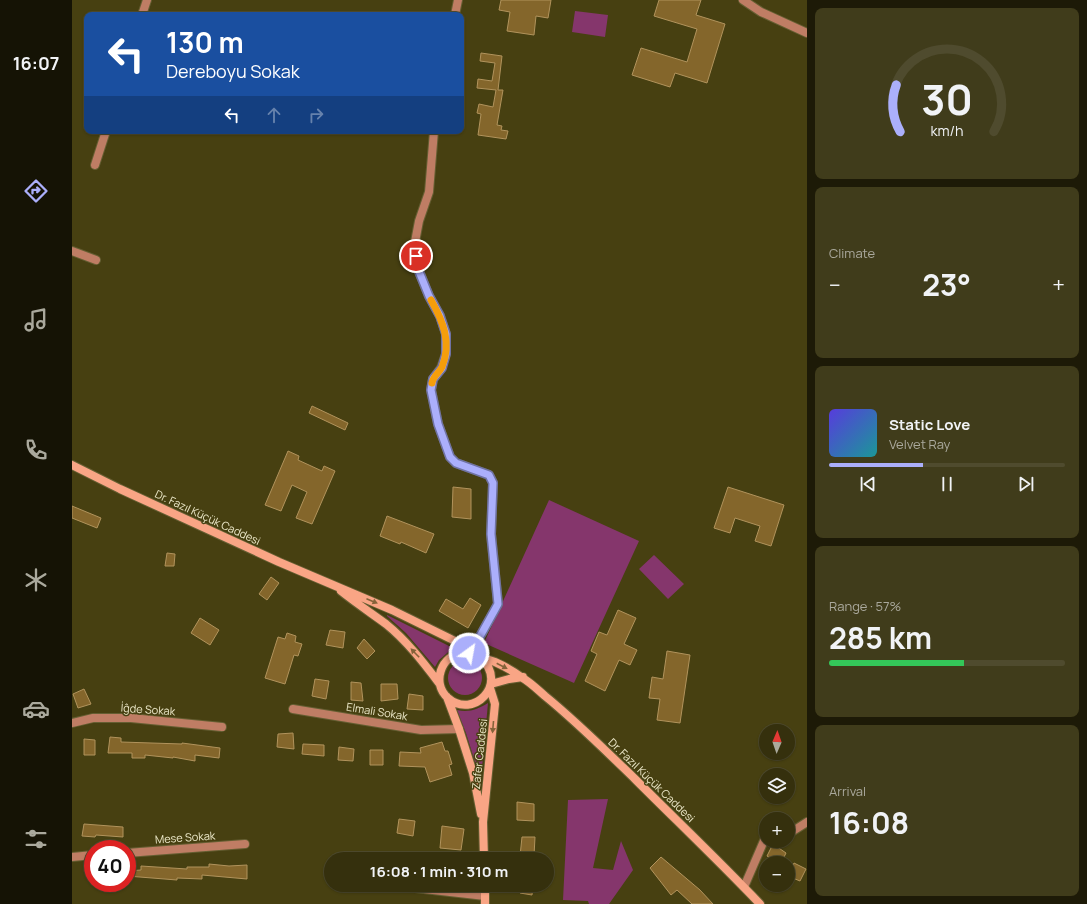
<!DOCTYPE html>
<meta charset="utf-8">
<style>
body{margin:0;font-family:Manrope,sans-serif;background:#403c1b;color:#f1f3f6;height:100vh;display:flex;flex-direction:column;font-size:15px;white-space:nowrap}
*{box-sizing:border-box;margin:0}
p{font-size:13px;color:#aaa99d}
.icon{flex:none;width:22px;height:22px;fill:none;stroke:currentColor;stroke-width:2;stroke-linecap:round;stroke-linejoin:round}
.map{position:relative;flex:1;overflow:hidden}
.side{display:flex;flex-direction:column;gap:8px;padding:8px;background:#1d1a07;width:280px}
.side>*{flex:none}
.top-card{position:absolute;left:12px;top:12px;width:380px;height:122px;border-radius:8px;box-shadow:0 1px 3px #0004,0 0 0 1px #4f4b2e;background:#1a4fa0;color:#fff;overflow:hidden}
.needle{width:26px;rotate:2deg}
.buttons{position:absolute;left:687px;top:724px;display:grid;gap:8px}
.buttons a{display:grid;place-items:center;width:36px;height:36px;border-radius:50%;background:#35300d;box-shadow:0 1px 3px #0004,0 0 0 1px #4f4b2e;font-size:20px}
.speed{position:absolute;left:12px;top:840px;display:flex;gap:8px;font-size:20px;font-weight:700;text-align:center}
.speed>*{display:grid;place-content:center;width:52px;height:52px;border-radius:50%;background:#35300d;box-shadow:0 1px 3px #0004,0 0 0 1px #4f4b2e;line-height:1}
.speed .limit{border:6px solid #d22;background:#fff;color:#111}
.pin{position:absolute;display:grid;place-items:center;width:34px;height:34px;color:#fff;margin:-17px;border:2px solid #fff;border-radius:50%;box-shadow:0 1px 4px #0007}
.me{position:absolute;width:44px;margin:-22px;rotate:32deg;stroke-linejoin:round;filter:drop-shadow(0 0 3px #0008)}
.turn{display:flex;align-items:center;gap:14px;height:84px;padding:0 16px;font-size:18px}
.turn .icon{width:52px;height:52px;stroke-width:2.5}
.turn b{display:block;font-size:28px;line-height:34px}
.lanes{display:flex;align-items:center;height:38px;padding:0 16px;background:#0003;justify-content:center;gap:20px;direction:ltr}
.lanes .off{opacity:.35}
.big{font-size:30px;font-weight:700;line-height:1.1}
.side .tile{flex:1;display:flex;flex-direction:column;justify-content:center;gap:6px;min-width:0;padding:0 14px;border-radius:8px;background:#403c1b}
.side .dial{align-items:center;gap:0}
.dial svg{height:104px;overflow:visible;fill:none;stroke:#4f4b2e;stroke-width:7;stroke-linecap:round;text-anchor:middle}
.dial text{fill:#f1f3f6;stroke:none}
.song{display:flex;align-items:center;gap:12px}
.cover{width:48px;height:48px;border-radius:6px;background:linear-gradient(135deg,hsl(250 70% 55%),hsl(180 70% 35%))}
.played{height:4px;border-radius:2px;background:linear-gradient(90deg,#abaffb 40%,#4f4b2e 40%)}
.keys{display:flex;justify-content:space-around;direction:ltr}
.heat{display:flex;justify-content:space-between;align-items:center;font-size:22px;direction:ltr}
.charge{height:6px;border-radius:3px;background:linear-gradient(90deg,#34c759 57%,#4f4b2e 0)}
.trip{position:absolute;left:252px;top:852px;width:230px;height:40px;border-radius:20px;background:#35300d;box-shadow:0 1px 3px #0004,0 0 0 1px #4f4b2e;font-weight:700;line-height:40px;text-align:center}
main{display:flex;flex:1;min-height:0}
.tab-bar{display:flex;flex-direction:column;width:72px;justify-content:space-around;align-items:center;background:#151305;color:#aaa99d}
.tab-bar .icon{width:28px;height:28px}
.tab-bar .active{color:#abaffb}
.tab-bar b{font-size:18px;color:#f1f3f6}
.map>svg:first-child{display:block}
.green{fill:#85366c}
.building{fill:#84662b;stroke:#b1935c}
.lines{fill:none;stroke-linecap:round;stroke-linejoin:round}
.street-casing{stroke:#655e32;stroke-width:10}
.secondary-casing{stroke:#655e32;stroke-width:10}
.street{stroke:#bf7d64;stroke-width:8}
.secondary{stroke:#f9a585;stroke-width:8}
.oneway{fill:#85633a}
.route-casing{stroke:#6f72a3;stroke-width:10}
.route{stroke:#abaffb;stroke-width:7}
.slow{stroke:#f59e0b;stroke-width:7}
.labels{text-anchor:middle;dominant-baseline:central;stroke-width:3;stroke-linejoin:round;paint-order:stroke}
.street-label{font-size:11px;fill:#ece8c9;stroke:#474011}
</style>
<main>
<nav class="tab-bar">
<b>16:07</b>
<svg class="icon active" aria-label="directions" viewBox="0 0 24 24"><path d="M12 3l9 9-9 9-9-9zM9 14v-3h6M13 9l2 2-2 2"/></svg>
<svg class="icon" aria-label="music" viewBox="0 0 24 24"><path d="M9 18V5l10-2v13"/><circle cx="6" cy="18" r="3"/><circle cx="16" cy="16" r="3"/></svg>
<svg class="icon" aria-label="phone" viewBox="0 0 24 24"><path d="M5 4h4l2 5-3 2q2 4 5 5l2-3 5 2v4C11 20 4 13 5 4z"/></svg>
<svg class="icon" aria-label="climate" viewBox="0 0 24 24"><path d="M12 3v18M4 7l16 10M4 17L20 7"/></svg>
<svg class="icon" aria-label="car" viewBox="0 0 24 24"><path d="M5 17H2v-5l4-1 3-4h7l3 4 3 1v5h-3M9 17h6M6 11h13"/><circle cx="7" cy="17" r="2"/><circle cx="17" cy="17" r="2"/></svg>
<svg class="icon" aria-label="filters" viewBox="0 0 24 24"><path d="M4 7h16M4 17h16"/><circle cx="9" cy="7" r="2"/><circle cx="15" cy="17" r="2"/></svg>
</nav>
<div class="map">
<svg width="735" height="904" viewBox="0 0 735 904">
<rect width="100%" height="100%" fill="#474011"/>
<path class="green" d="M503,11l33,4 -3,22 -33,-5z
M477,500l90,41 -65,142 -90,-40z
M582,555l30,29 -16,15 -29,-30z
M315,615l66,33 -14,12 -4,7 -29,-34 -19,-17z
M376 678a17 17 0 1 1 34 0a17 17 0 1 1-34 0Z
M416,703l-7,75h-1l-14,-45 -9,-23c12,3 21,-1 31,-7z
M536,799l-15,69 20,2 8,-29 12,29 -24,34h-20l-1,-3 -25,-1 5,-100z"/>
<path class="building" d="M429,0h50l-3,18 -12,-2 -2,19 -27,-4 3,-19 -11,-2z
M587,0h42l-5,15 29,9 -18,59 -32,-10 -5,14 -38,-12 9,-27 46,14 10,-33 -43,-13z
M409,53l21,3 -4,34h5l-6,35 5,1 -1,4 7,1 -2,8 -28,-4 3,-21 -4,-1 2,-9 14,3 3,-17 -19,-2 1,-9 14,2 3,-18 -15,-2z
M240,406l36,17 -3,7 -36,-17z
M216,451l11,5 -1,4 24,11 2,-5 11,5 -23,53 -16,-6 11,-26 -15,-7 -11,26 -16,-6z
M381,487l18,2v30l-19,-2z
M656,487l56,18 -13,41 -16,-5 5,-15 -25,-8 -5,15 -16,-5z
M0,506l29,12 -4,10 -25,-10z
M315,516l47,18 -8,19 -25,-11 -1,2 -20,-8z
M95,553l8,1 -1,12h-9z
M199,577l8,6 -12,17 -8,-6z
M398,598l11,7 -13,23 -29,-17 7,-12 17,10z
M546,610l18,8 -12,26 13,6 -7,15 -11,-5 -14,31 -20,-10 12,-27 -6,-3 8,-19 8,3z
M128,618l19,12 -9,15 -19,-12z
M258,630l15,2 -2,16 -17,-3z
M215,633l9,3 -1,6 7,2 -4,12 -4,-1 -9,29 -20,-6 13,-41 7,2z
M292,639l11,12 -8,8 -10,-11z
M595,651l23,4 -10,68 -23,-3 3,-21 -11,-1 3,-21 11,2z
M243,679l14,2 -3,18 -14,-3z
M279,682l10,1 2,18 -12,-1z
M309,684h16l1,15 -17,2z
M12,689l7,15 -13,4 -5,-14z
M337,694l14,2v14l-16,-1z
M221,733l1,16 -17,-2 1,-13z
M38,737l11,1v4l61,2v-1l38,5 -1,10 -24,-3v6l-22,-4v1l-28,-3v3h-13v-5h-24z
M12,739l11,1v15h-11z
M370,742l3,9h3l4,13 -3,1 3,10 -22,7 -5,-15 -26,-1 1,-14 21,1 -1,-5z
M231,744l21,1v11l-22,-2z
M267,747l15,2 -1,12 -15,-1z
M298,750h13v15h-13z
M445,802l17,2v17l-17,-1z
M327,819l16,2 -2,15 -16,-3z
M12,824l39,3v10l-27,-2 -1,2 -13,-1z
M370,826l22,3 -3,21 -21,-2z
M450,837h13l-1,19h-14z
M701,844l13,9 -5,10h-3l-11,-7z
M589,857l39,33 13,14h-21l-15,-14 -6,5 -21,-27z
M722,863l12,6 -6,12 -12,-5z
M137,864l20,2 18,-1v14l-45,-4v4l-25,-1v2l-50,-4v-5l14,-1v-4l46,3v-2h22z
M449,885h12l-1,10 -12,-2z"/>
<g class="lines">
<defs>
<path id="street" d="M671,0l18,12 46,21
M70,15l5,-15
M383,15l3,-15
M362,131l-5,61 -10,29 -4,21 3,27 11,27 11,20 6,18v20l-5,14 -8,11 -2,11 7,34 12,33 6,6 33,12 4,8 -2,51 7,70 -20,36 -4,14
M23,165l11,-34
M0,251l24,9
M221,709l128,21 38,-1
M0,723l21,-5h38l91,9
M716,830l5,1 14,-9
M55,853l118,-9
M0,857l21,-2
M317,885l96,11
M672,887l22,-51"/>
<path id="secondary" d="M0,465l48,24 159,73 113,48 65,32 12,11
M269,591c15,12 30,22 45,33 21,17 37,38 53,59
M409,658c28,26 -8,62 -33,40 -17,-14 -7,-44 15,-45 7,0 11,2 17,5 5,1 10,2 15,4 9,4 18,9 26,15 9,5 16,12 24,19 32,26 61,55 91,84 41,41 84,82 124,124
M419,684l18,-5 14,-2
M375,697l12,32 14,44 8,41
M412,859l-1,-37 12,-118 -5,-16
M413,885v19"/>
</defs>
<use href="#street" class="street-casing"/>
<use href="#secondary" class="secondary-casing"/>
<use href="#street" class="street"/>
<use href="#secondary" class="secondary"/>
</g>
<defs><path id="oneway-solid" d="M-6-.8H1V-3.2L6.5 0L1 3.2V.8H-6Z"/></defs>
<g class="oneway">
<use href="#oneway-solid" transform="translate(300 601) rotate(23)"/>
<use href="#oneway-solid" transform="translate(343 653) rotate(-134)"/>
<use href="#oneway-solid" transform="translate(430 666) rotate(27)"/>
<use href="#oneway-solid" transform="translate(421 727) rotate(95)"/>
</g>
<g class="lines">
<defs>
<path id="route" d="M344,256l2,13 11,27 11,20 6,18v20l-4,14 -9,11 -2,11 7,34 12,33 6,6 33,12 4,8 -2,51 7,70 -20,36 -4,14 -5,-1"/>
</defs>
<use href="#route" class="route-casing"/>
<use href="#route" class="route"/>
<path class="slow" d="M359,300c12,21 21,43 11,67 -3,6 -9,9 -10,16"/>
</g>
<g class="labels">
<g class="street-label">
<text transform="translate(136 517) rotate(25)">Dr. Fazıl Küçük Caddesi</text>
<text transform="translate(76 709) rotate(4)">İĝde Sokak</text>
<text transform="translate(305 711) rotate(9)">Elmali Sokak</text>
<text transform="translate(407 754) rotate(-84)">Zafer Caddesi</text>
<text transform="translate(580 780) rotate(44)">Dr. Fazıl Küçük Caddesi</text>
<text transform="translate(113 837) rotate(-4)">Mese Sokak</text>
</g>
</g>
</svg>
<div class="buttons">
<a><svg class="needle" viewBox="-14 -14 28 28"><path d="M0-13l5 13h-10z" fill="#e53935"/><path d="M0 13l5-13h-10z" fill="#aaa99d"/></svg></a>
<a><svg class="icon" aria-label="layers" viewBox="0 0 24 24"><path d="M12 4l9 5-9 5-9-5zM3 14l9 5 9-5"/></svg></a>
<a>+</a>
<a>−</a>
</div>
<div class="speed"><div class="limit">40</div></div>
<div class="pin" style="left:344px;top:256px;background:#d93025"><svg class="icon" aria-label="arrive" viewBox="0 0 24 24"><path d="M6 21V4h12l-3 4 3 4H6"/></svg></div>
<svg class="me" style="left:397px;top:653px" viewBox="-20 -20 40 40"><circle r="17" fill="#abaffb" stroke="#fff" stroke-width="3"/><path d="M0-11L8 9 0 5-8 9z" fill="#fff"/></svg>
<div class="trip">16:08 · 1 min · 310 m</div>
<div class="top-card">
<div class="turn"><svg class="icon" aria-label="left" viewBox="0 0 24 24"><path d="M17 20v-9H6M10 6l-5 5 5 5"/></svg><div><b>130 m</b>Dereboyu Sokak</div></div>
<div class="lanes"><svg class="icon" aria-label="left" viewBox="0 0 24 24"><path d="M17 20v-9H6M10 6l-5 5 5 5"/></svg><svg class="icon off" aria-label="ahead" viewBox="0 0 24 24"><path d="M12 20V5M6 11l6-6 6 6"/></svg><svg class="icon off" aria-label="right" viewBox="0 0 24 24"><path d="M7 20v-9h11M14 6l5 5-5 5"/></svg></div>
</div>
</div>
<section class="side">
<div class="tile dial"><svg viewBox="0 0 100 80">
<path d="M14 69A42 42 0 1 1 86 69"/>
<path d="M14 69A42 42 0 0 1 11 33" stroke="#abaffb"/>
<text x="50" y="56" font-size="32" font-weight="700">30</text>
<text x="50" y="72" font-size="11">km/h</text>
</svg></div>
<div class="tile"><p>Climate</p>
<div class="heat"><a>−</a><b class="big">23°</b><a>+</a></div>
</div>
<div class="tile">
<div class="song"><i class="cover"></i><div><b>Static Love</b><p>Velvet Ray</p></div></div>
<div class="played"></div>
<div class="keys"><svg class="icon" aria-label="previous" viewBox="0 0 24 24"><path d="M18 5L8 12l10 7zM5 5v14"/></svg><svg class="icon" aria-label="pause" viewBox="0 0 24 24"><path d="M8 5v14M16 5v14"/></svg><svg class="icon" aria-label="next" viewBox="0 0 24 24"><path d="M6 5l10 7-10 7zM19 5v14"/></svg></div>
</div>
<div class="tile"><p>Range · 57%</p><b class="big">285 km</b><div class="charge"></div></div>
<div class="tile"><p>Arrival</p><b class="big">16:08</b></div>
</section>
</main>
